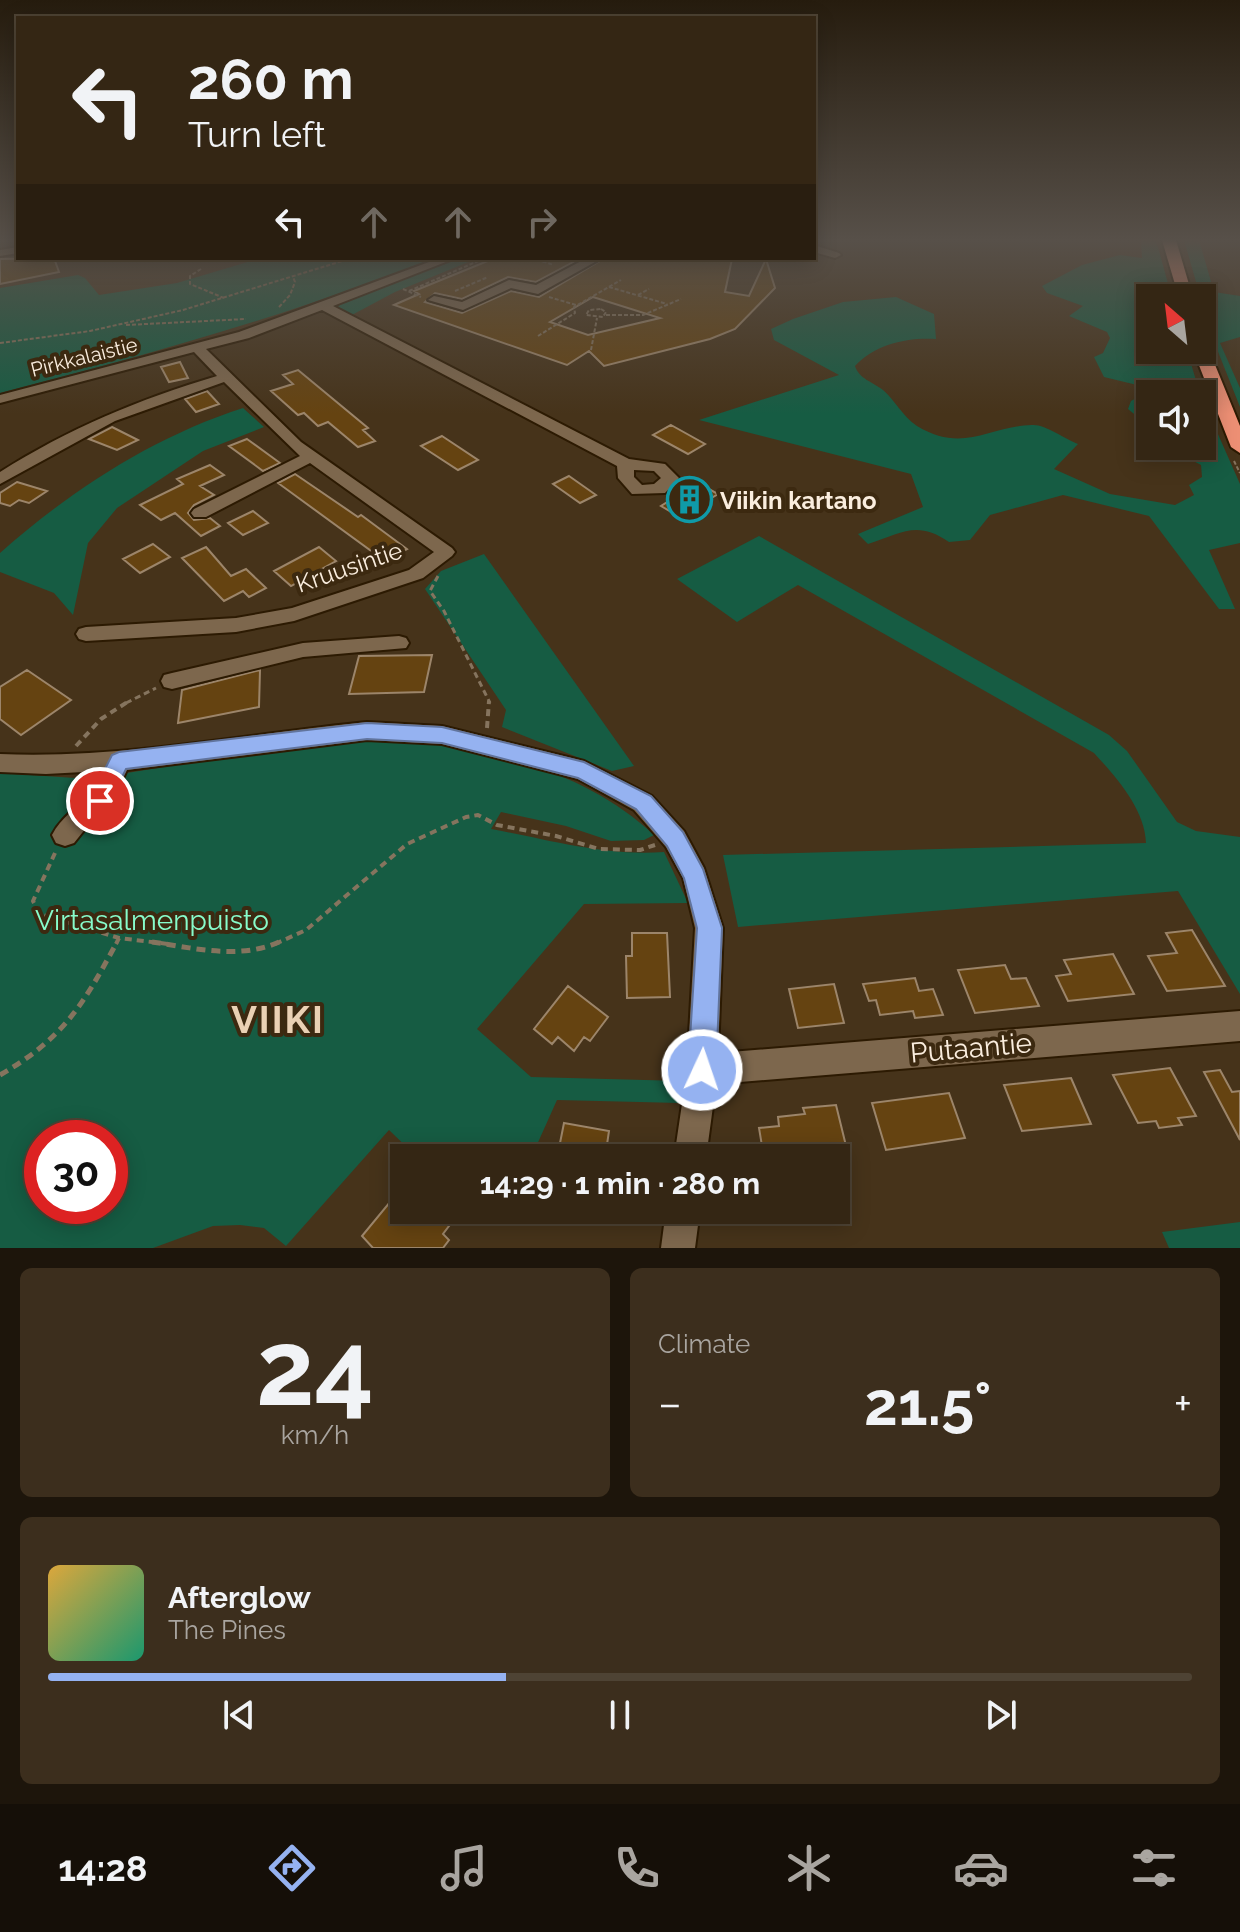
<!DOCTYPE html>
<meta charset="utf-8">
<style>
body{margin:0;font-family:Raleway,sans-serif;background:#3c2e1d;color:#f1f3f6;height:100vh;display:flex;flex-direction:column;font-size:30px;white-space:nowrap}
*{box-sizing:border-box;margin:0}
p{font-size:26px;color:#a9a5a0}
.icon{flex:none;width:44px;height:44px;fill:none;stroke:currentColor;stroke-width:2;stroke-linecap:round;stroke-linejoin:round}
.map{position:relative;height:1248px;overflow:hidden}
.details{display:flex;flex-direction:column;gap:20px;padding:20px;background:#1d150b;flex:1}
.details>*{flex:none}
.top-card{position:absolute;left:16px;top:16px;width:800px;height:244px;border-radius:0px;box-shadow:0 4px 20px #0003,0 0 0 2px #4e4334;background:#342614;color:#f1f3f6;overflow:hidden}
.needle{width:52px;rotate:332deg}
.controls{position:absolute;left:1136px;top:284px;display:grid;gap:16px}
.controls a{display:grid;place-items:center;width:80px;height:80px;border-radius:0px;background:#342614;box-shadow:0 4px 20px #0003,0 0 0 2px #4e4334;font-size:40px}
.speed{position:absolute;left:24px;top:1120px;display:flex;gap:16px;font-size:40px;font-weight:700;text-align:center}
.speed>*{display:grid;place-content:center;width:104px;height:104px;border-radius:50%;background:#342614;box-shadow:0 4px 20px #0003,0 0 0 2px #4e4334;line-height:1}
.speed .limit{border:12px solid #d22;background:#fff;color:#111}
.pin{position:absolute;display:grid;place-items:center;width:68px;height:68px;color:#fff;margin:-34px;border:4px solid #fff;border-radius:50%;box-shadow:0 2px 8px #0007}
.me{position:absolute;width:88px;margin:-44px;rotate:3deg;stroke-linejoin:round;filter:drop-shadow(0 0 6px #0008)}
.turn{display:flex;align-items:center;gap:28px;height:168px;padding:0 40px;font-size:36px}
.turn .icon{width:104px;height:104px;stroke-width:2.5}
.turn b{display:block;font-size:56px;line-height:68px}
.lanes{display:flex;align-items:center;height:76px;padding:0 40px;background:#0003;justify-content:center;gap:40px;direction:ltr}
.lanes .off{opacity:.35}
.big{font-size:60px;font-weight:700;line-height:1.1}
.details .card{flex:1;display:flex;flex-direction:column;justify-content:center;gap:12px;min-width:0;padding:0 28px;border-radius:12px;background:#3c2e1d}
.details .dial{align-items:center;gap:0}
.dial b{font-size:104px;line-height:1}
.song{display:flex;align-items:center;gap:24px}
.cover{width:96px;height:96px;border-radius:12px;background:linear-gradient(135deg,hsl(40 70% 55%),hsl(160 70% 35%))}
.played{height:8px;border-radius:4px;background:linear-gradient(90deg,#95b2f1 40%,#4e4334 40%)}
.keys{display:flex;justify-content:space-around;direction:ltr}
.heat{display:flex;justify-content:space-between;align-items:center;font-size:44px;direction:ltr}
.details .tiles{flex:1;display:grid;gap:20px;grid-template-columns:1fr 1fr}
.card:last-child{grid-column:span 2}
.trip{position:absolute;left:390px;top:1144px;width:460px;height:80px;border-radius:0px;background:#342614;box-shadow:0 4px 20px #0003,0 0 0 2px #4e4334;font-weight:700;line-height:80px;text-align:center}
.dock{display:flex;height:128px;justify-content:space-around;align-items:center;background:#150f08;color:#a9a5a0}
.dock .icon{width:56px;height:56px}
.dock .on{color:#95b2f1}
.dock b{font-size:36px;color:#f1f3f6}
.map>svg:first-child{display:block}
.green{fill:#165c43;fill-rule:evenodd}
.building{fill:#654311;stroke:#9c856a;stroke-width:2;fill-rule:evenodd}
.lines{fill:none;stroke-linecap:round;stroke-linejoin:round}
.minor-casing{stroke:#2c1a02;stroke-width:4}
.highway-casing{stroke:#2c1a02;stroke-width:4}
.path-far3{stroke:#85745e;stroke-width:2;stroke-dasharray:4 2;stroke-linecap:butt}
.path-far2{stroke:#85745e;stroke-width:3;stroke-dasharray:6 4;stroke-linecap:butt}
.path-far1{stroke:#85745e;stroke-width:4;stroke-dasharray:7 5;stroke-linecap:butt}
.path{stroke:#85745e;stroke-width:5;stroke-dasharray:9 6;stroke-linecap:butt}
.minor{fill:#7d674d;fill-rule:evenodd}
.highway{fill:#ed8f74;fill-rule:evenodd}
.route{fill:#95b2f1;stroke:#61749d;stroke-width:2}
.labels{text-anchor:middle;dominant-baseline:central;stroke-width:8;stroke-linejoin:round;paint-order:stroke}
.far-street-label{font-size:20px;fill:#faedde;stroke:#3c2910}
.poi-label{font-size:24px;font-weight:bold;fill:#faedde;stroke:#3c2910;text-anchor:start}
.street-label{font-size:24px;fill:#faedde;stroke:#3c2910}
.near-park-label{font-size:28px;fill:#87fccb;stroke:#3c2910}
.near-street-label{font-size:28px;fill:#faedde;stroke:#3c2910}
.near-district-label{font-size:38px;font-weight:bold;letter-spacing:2px;fill:#ead1b4;stroke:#3c2910}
</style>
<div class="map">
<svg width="1240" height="1248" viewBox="0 0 1240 1248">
<rect width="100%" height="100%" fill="#46331a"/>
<path class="green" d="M1141,240h15l16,58h-22v52h37l13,44h-50v43l-6,-15 -16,-13 3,-8 16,-9 -10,-7 -33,-8 -10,-20 9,-4 7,-15 -3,-6 -38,-16 14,-10 -36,-13 -5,-7 40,-21 38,-10 22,3z
M1184,240h15l15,52 26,4v41l-20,6 20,45v19l-29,-73z
M261,258h174c-142,56 -287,97 -435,135v-105l78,-13 7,3 14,17 78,-12z
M455,258h23l-83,34 -45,24 -13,-8 4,-4z
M896,297l38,17 2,25c-28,-2 -61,5 -81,27 4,13 18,16 28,24 12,10 19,26 34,36 46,28 73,0 115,-1 13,-1 33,14 46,19l-24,25 56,25 65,11 19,-10 -5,-10 13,-8 -1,-12 -36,-19h37v-48l38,86v59l-31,7 26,59h-16l-70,-93 -86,-21 -73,20 -20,25 -21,2c-32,-22 -47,-9 -81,2l-10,-10 65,-27 -12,-33 -212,-54 140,-45 -65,-35 -3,-11 22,-10 50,-17z
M243,408l21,19 -61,24 -86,57 -29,35 -15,72 -19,-22 -54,-21v-19c71,-63 153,-116 243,-145z
M759,536l350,199 18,16 50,71 19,9 44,6v157l-62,-103 -440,36 -15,-72 423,-12c-1,-34 -30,-66 -52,-90l-296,-168 -61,37 -60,-43z
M484,554l150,212 -22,5 -110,-44 4,-17 -81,-121 16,-18z
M379,739c96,5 203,28 275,96l-10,5 -33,1 -45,-15 -65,-14 -10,17c61,11 111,27 173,23l24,51 -104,1 -107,125 54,48 152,4 -3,22 -123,-3 -26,58h-113l-29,-28 -103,116 -22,-18 -24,-3 -27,1 -60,22h-153v-475l90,6 240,-39zM42,1138h68v68h-68z
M1240,1222v26h-71l-7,-16z"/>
<path class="building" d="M54,258l5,14 -59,12v-25z
M495,258h86l-45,24 -28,-5 -46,22 -27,-6 -10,9 37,11 49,-22 28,6 66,-39h122l5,1 -7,33 24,4 17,-37 9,29 -40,41 -25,10 -106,27 -15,-15 -22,14 -173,-60 25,-11 -5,-3zM593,297l67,21 -72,17 -38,-13z
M180,362l8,16 -19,4 -8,-15z
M298,370l70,58 -5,2 12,11 -17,6 -30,-25 -10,4 -14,-13 -6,2 -27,-24 22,-7 -10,-9z
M207,391l12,13 -23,8 -11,-13z
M671,425l34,19 -17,10 -35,-19z
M112,427l26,13 -21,10 -28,-11z
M442,436l36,24 -20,10 -37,-24z
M247,439l33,24 -17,8 -34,-25z
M210,465l14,10 -24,11 14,9 -20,10 -6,8 6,7 16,-2 10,8 -19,10 -26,-23 -14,7 -21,-15 43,-21 -6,-5z
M295,474l63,43 3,-2 46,34 -22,12 -107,-78z
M569,476l27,19 -16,8 -27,-19z
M17,482l30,9 -18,12 -10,-3 -9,6 -10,-3v-10z
M698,483l20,11 -38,23 -19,-11z
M253,511l15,12 -25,12 -15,-12z
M153,544l17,13 -30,16 -17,-14z
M206,547l25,29 15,-7 20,19 -17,9 -6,-6 -19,10 -42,-43z
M319,547l17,14 -45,25 -17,-15z
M432,655l-8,37 -75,2 10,-38z
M27,670l44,30 -50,35 -21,-16v-32z
M260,670l-1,37 -81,16 4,-33z
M1192,930l33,56 -58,5 -19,-35 29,-3 -11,-20z
M632,933h35l3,64 -43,1 -1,-42h6z
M1113,954l21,40 -66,7 -12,-25 15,-2 -7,-14z
M1005,965l6,14 15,-1 13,28 -64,7 -17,-43z
M915,978l4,13 14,-2 10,26 -28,3 -2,-7 -33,4 -4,-15 -7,1 -6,-17z
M834,984l10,39 -46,5 -9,-39z
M568,986l40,31 -18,24 -6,-4 -10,14 -16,-14 -6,7 -18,-15z
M1170,1068l26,48 -18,2 4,7 -23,3 -3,-7 -18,2 -25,-48z
M1220,1070l12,22 8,-1v49l-36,-68z
M1071,1078l20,46 -69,7 -18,-46z
M949,1093l16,45 -79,12 -14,-47z
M836,1105l12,49 -21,4h-63l-5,-30 20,-2 -1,-9 27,-3 -2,-6z
M564,1123l45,8 -4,27h-48z
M404,1185v25h36l12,12 -9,12 6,6 -6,8h-70l-11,-12z"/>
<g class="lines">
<defs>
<path id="minor" d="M814,245l25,8 2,2 -6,3 -21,-6z
M18,247v6l-18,3v-6z
M440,258h16l-123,48 296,153 36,5 14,14 -14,15 -33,1 -14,-16 -1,-12 -295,-156 -73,28 -43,11 95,93 151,106 3,4 -3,4 -29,22 -129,43 -58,11 -150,9 -7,-2 -3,-5 3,-5 7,-2 150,-9 56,-10 117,-38 25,-18 -124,-89 -104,54h-12l-3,-4 3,-4 106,-53 -76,-74 -109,39 -115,63v-12c68,-43 139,-73 217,-96l-23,-24 -194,51v-8l239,-63zM634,470l20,1 7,7 -7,6 -12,1 -8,-8z
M587,258h15l-64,36 -27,-6 -48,22 -35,-10 6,-4 28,6 47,-22 27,5z
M399,636l7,2 3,5 -3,5 -103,9 -131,32 -8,-2 -3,-6 3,-6 8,-2 131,-30z
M367,722l75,4 142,35 68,35 32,35 20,37 19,60 -5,125 522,-42v30l-524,43 -10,74h-32l13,-88 8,-142 -12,-50 -17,-31 -32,-37 -56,-31 -136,-35 -75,-4 -240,30 -18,38 -19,15 -16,20 -9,3 -9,-3 -4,-8c9,-18 24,-26 38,-40 5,-6 9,-16 12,-24l-56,3 -46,-2v-18c124,5 244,-20 367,-32z
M666,1210h34l-5,38h-34z"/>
<path id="highway" d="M1162,240h14l17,58h-14z
M1202,345l7,5 31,76v27l-9,-6 -38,-97h9z"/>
</defs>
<use href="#minor" class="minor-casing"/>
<use href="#highway" class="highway-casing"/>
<path class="path-far3" d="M531,258l23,7
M201,269l-11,7v8l34,14
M609,287l58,17
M403,289l18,8
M409,291l76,-33
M455,291l33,-14
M638,295l11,-6
M549,297l27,8
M279,307l11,-12 5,-13 -2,-5
M601,309l5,3 -3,5 -17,-2 3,-5z
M606,315h37l38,-16
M1202,315l8,26
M126,325l120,-6
M538,336l37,-23 -1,-6 47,-27
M0,343l90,-12 93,-21 169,-52
M591,350l6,-32
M1234,461l6,12"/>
<path class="path-far2" d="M438,576l-8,15 14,20 46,92
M126,703l30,-15"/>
<path class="path-far1" d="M487,728l2,-27
M76,746l25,-27 28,-18
M55,853l-22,48 7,13 79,24 49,6
M116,944l3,-6
M275,944l31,-14 101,-86 59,-27 12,-2 19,10 59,11 43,13 41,1 15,-5"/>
<path class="path" d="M152,942c42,6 87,18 127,0
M0,1075c64,-37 83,-70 117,-133"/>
<use href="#minor" class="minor"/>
<use href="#highway" class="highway"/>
</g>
<linearGradient id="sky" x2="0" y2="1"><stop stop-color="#261c0e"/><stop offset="0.58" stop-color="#575049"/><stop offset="1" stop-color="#575049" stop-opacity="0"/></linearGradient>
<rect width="1240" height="414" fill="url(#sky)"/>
<path class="route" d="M367,723l75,4 142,35 67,34 32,36 20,37 19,59 -6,142 -4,10 -10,4 -9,-4 -5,-10 9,-142 -13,-50 -17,-32 -31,-37 -58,-31 -136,-35 -75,-4 -241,30 -18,38 -8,3 -7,-3 -4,-6 23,-46 7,-3z"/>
<defs>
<symbol id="building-ring" viewBox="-11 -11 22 22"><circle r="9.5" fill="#3c2910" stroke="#0f9aa8" stroke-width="1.5"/><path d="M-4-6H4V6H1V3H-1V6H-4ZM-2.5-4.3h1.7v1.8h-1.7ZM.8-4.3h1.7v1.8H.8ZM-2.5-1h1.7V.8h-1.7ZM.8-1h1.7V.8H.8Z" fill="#0f9aa8"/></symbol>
</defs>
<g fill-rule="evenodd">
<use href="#building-ring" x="664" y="474" width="51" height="51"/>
</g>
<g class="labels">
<g class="far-street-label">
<text transform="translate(84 357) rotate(-14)">Pirkkalaistie</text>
</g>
<g class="poi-label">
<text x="720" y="500">Viikin kartano</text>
</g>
<g class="street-label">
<text transform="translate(349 567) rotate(-19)">Kruusintie</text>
</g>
<g class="near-park-label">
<text x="152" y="920">Virtasalmenpuisto</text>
</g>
<g class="near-street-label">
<text transform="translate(971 1048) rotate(-5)">Putaantie</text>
</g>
<g class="near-district-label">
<text x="278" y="1019">VIIKI</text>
</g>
</g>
</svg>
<div class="controls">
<a><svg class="needle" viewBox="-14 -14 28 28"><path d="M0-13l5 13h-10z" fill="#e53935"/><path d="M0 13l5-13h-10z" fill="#a9a5a0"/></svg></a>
<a><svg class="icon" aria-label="sound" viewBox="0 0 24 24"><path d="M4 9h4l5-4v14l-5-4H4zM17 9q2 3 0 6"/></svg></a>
</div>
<div class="speed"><div class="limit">30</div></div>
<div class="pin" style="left:100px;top:801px;background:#d93025"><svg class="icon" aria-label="arrive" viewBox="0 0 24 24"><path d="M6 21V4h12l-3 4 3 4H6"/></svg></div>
<svg class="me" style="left:702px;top:1070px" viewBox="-20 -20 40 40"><circle r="17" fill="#95b2f1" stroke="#fff" stroke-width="3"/><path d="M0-11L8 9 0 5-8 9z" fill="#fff"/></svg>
<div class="trip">14:29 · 1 min · 280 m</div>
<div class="top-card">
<div class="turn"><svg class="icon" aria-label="left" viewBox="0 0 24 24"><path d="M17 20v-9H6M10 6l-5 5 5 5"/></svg><div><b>260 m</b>Turn left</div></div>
<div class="lanes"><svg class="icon" aria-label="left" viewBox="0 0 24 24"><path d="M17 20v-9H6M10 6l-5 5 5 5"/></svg><svg class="icon off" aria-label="ahead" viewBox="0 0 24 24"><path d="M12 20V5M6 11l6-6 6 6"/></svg><svg class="icon off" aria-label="ahead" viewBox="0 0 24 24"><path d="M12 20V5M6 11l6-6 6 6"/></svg><svg class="icon off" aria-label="right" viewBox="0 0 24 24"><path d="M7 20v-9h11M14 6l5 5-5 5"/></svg></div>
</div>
</div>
<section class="details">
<div class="tiles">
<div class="card dial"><b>24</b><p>km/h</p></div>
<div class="card"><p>Climate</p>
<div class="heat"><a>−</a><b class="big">21.5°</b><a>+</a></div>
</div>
<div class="card">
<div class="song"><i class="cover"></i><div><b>Afterglow</b><p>The Pines</p></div></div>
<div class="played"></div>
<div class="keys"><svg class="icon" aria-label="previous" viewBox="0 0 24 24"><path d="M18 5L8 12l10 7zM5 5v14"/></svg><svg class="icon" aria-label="pause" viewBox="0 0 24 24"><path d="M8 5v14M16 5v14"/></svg><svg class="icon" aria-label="next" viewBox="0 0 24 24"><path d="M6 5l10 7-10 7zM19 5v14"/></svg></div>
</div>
</div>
</section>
<nav class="dock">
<b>14:28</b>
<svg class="icon on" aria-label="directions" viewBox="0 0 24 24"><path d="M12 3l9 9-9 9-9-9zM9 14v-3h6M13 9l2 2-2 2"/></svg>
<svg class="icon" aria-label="music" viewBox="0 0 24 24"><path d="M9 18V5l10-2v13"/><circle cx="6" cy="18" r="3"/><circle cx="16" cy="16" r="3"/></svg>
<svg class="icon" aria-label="phone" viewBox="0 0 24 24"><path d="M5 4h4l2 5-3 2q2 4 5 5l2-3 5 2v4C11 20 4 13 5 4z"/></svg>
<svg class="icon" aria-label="climate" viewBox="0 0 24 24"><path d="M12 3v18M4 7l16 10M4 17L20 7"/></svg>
<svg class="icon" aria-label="car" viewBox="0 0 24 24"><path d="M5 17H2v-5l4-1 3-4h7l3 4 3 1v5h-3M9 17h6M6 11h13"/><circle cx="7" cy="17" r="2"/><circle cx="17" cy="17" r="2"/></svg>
<svg class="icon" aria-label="filters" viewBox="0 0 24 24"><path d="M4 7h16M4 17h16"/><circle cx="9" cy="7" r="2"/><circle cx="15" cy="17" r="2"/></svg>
</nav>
